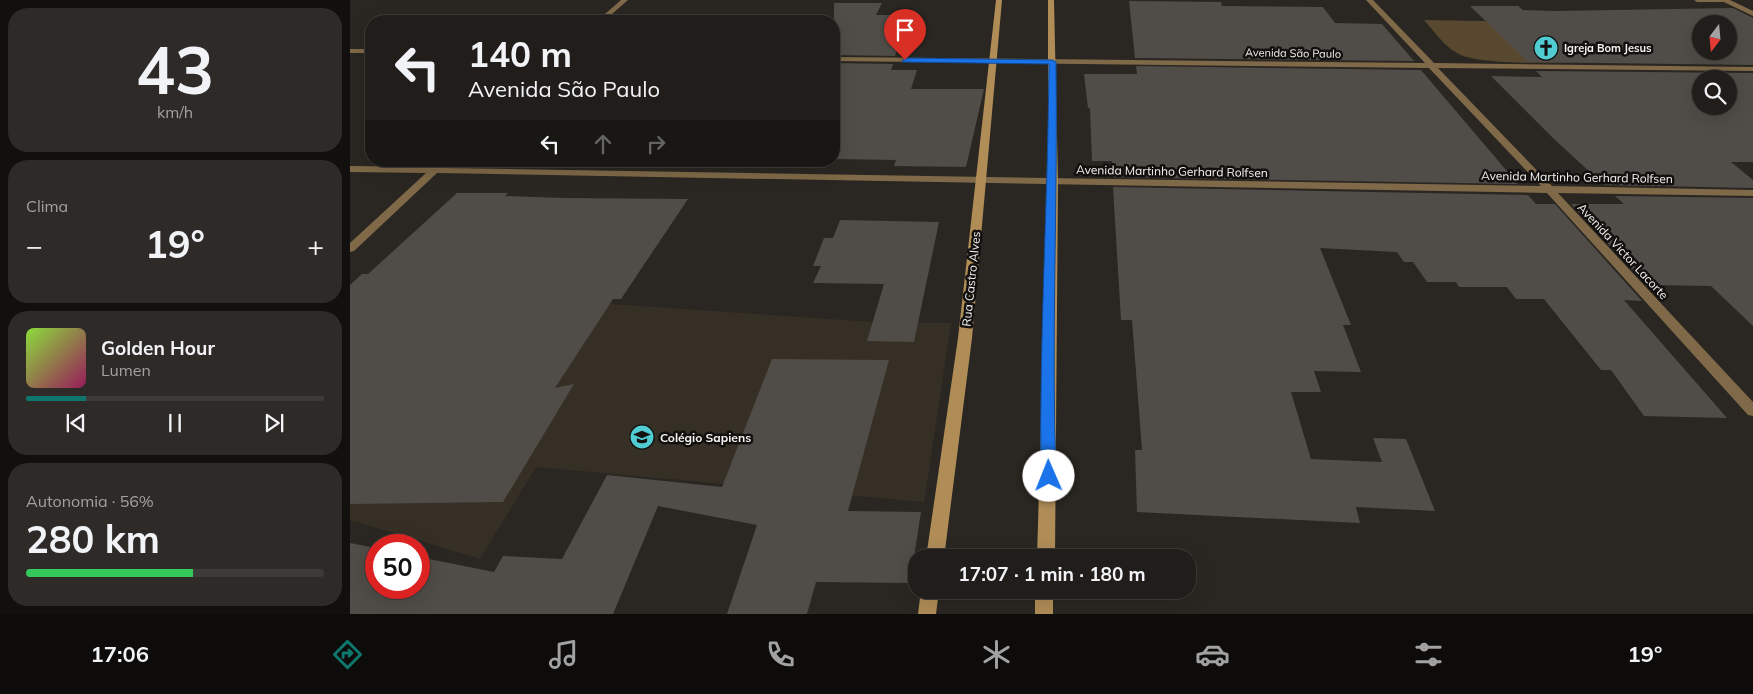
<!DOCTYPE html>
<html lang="pt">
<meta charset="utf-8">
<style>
body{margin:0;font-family:Mulish,sans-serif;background:#2d2a27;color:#f1f3f6;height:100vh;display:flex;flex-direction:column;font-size:19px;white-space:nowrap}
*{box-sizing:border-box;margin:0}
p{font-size:16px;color:#a2a2a2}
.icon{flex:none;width:28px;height:28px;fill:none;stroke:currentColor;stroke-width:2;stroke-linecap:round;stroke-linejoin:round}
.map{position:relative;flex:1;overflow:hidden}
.details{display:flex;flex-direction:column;gap:8px;padding:8px;background:#12100e;width:350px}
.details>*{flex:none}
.hud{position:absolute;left:15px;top:15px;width:475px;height:152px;border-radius:20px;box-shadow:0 5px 20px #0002,0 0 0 1px #3d3b39;background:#201d1a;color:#f1f3f6;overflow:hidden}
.needle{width:32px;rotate:196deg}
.fabs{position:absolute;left:1342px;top:15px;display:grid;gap:10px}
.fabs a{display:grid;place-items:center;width:45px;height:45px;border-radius:50%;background:#201d1a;box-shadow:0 5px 20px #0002,0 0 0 1px #3d3b39;font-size:25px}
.speed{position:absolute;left:15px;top:534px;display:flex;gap:10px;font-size:25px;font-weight:700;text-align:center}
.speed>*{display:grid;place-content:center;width:65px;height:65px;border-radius:50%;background:#201d1a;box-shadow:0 5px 20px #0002,0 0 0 1px #3d3b39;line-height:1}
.speed .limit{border:8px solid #d22;background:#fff;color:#111}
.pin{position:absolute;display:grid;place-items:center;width:42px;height:42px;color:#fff;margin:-51px -21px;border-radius:50% 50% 50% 0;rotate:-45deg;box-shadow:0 0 5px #0007}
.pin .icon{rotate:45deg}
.me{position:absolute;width:55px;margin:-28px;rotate:359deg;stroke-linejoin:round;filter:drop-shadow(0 0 4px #0008)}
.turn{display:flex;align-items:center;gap:18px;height:105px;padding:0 20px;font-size:22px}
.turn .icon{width:65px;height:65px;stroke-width:2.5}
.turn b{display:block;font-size:35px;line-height:42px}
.lanes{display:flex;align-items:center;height:48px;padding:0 20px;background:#0003;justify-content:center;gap:25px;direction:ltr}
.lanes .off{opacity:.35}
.big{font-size:38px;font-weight:700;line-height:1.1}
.details .tile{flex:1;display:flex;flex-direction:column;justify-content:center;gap:8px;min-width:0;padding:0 18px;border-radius:20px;background:#2d2a27}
.details .dial{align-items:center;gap:0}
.dial b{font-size:65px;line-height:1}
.song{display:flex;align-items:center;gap:15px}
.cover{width:60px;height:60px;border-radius:8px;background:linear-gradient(135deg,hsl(90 70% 55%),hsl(330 70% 35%))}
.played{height:5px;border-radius:2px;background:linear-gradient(90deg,#0f766e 20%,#3d3b39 20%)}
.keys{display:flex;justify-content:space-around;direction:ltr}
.heat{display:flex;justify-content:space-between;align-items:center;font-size:28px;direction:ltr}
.charge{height:8px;border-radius:4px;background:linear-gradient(90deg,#34c759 56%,#3d3b39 0)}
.trip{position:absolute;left:558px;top:549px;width:288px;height:50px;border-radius:20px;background:#201d1a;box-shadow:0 5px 20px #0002,0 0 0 1px #3d3b39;font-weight:700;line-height:50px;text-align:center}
.tab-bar{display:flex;height:80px;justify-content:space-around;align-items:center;background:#0d0c0a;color:#a2a2a2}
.tab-bar .icon{width:35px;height:35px}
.tab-bar .selected{color:#0f766e}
.tab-bar b{font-size:22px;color:#f1f3f6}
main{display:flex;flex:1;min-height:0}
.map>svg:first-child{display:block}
.built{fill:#362f25}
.green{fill:#58482f}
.building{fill:#504c47;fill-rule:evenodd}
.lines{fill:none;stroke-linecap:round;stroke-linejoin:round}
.street{fill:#7f6948;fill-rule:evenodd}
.secondary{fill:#b08d57;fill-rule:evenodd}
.route{fill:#1a73e8;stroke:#114b97}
.labels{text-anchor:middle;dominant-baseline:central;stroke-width:5;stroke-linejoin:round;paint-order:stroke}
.far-poi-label{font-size:11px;font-weight:bold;fill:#f4f2ef;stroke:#12100e;text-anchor:start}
.far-street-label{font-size:11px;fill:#f4f2ef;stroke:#12100e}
.street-label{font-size:12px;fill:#f4f2ef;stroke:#12100e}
.poi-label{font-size:12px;font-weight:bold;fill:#f4f2ef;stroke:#12100e;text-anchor:start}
</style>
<main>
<section class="details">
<div class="tile dial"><b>43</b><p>km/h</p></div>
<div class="tile"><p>Clima</p>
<div class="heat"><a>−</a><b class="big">19°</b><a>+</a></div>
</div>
<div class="tile">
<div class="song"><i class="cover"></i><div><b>Golden Hour</b><p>Lumen</p></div></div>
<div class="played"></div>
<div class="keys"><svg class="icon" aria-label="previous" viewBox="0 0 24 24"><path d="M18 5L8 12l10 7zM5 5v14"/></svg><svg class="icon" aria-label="pause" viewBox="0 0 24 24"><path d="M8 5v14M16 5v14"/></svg><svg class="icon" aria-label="next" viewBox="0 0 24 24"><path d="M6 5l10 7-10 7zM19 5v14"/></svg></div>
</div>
<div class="tile"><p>Autonomia · 56%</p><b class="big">280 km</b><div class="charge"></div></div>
</section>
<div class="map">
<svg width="1403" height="614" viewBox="0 0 1403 614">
<rect width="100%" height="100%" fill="#2a2722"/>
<path class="built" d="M130,304h130l263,18 78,1 -27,179 -388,-35 -56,92 -119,-36 -11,-2v-175z"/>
<path class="green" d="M1074,20l124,2 53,40c-31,0 -121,5 -144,-9 -13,-7 -23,-22 -33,-33z"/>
<path class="building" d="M779,1l92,1 1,4 101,1 12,16 47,1 32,37 -279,-3z
M484,3h48l-6,12h33l-14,41 -61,-1z
M1120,6h48l5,4 31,1 179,-3 20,10v47l-225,-3zM1351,24h28v27h-28z
M484,63l59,1 -2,6h26l-6,19h73l-18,78 -72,-1 2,-6 -62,-1z
M786,66l285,4 97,114 -405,-7 -1,-16h-20l-2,-53h-2l-4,-34h53z
M1186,71l217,2v89h-22l22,18v8l-149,-3 -50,-46 -63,-63 51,1zM1351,79h28v27h-28z
M763,187l415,8 8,9h19l87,97 -18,-1 103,118 -83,-2 -33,-46h-10l-57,-71h-28l-9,-12h-48l-3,-5h-29l-14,-20h-9l-7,-10 -77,-4 31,77h-8l18,47 -47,-1 7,21h-30l20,67 71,3 -9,-24 33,1 29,72 -79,-4 4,16 -223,-11 -2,-62h7l-10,-130h-11z
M107,193h51l-3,3 57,2 126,1 -67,100h-8l-58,89 19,-4 -71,118 -153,2v-219l12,-11h6z
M1265,196l138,2v128l-42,-40 -64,-1 -76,-81h53z
M490,220l99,2 -25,120 -47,-1 17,-57 -71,-1 8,-17h-8l11,-28h9z
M422,359l117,1 -41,151 73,1 -11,71 -94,-1 -9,32h-80l30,-89 -99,-19 -45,108h-263v-71l26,5v40h43v-31l75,15 9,-16 59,3 45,-84 115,12z"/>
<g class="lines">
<path class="street" d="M271,0h7l-24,21h-7z
M1016,0h7l61,63 319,4v4l-315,-3 114,118 201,4v6l-195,-3 195,209v14l-5,-1 -201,-222 -1110,-20 -83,78 -4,1v-9l76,-70 -76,-1v-6l82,1 7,-6h11l-6,7 1097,18 -112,-118 -595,-7v-4l591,6z
M1344,0h36l23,11v5l-29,-14h-27z
M0,49h21v4h-21z"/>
<path class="secondary" d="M646,0h6l-30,338 -28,220h-18l32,-220z
M698,0h6l4,182 -3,376h-18l11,-376z
M571,590h18l-3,24h-18z
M685,590h18v24h-18z"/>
</g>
<path class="route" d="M555,58l148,2 3,2c2,138 -5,276 0,414l-2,5h-10l-3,-5c-2,-137 7,-274 8,-412l-147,-2z"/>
<defs>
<symbol id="church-disc" viewBox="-11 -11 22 22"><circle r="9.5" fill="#51ccd2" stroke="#12100e"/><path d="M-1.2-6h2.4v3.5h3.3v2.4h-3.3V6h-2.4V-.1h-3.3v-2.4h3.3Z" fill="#111"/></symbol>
<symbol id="school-disc" viewBox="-11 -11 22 22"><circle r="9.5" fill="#51ccd2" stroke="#12100e"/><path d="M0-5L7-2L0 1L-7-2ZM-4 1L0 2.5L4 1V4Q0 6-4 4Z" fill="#111"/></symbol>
</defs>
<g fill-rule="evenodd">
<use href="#church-disc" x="1182" y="34" width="28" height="28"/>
<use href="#school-disc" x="278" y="423" width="28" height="28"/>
</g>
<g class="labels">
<g class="far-poi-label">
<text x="1214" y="48">Igreja Bom Jesus</text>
</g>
<g class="far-street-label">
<text transform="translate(943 53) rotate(1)">Avenida São Paulo</text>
</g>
<g class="street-label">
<text transform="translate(822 171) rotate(1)">Avenida Martinho Gerhard Rolfsen</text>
<text transform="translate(1227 177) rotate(1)">Avenida Martinho Gerhard Rolfsen</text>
<text transform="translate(1273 251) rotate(47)">Avenida Victor Lacorte</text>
<text transform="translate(621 279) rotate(-84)">Rua Castro Alves</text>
</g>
<g class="poi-label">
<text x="310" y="437">Colégio Sapiens</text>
</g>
</g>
</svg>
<div class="fabs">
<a><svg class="needle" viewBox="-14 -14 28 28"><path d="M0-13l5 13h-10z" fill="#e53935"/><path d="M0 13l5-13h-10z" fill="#a2a2a2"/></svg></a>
<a><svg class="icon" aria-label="search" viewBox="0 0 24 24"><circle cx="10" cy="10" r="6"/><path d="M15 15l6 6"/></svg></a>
</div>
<div class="speed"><div class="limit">50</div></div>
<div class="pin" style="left:555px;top:60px;background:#d93025"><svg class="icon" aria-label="arrive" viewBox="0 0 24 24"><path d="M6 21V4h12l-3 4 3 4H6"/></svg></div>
<svg class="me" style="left:699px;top:476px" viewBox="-20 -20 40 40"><circle r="19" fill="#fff"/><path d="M0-13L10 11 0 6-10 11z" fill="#1a73e8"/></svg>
<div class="trip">17:07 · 1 min · 180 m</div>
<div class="hud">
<div class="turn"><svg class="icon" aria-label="left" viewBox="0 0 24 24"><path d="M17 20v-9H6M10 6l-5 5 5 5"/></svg><div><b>140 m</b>Avenida São Paulo</div></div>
<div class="lanes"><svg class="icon" aria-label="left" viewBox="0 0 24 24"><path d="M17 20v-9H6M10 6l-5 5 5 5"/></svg><svg class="icon off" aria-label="ahead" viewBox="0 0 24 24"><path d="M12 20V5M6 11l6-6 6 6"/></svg><svg class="icon off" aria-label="right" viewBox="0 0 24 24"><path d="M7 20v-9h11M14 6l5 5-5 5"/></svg></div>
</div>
</div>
</main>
<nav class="tab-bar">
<b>17:06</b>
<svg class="icon selected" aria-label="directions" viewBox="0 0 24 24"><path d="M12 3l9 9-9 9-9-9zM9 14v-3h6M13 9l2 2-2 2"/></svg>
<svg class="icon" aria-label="music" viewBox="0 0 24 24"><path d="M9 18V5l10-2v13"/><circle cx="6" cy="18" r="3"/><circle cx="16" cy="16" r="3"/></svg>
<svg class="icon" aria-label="phone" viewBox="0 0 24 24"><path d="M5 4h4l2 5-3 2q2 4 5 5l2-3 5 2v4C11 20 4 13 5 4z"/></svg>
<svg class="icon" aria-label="climate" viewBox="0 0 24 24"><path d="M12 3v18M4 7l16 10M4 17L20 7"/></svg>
<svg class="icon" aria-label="car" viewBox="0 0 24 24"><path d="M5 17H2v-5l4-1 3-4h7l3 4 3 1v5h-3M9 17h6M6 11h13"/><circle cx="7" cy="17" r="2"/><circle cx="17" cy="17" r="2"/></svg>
<svg class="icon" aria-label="filters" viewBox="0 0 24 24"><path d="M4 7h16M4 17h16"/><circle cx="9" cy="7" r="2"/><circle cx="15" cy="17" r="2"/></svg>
<b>19°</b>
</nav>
